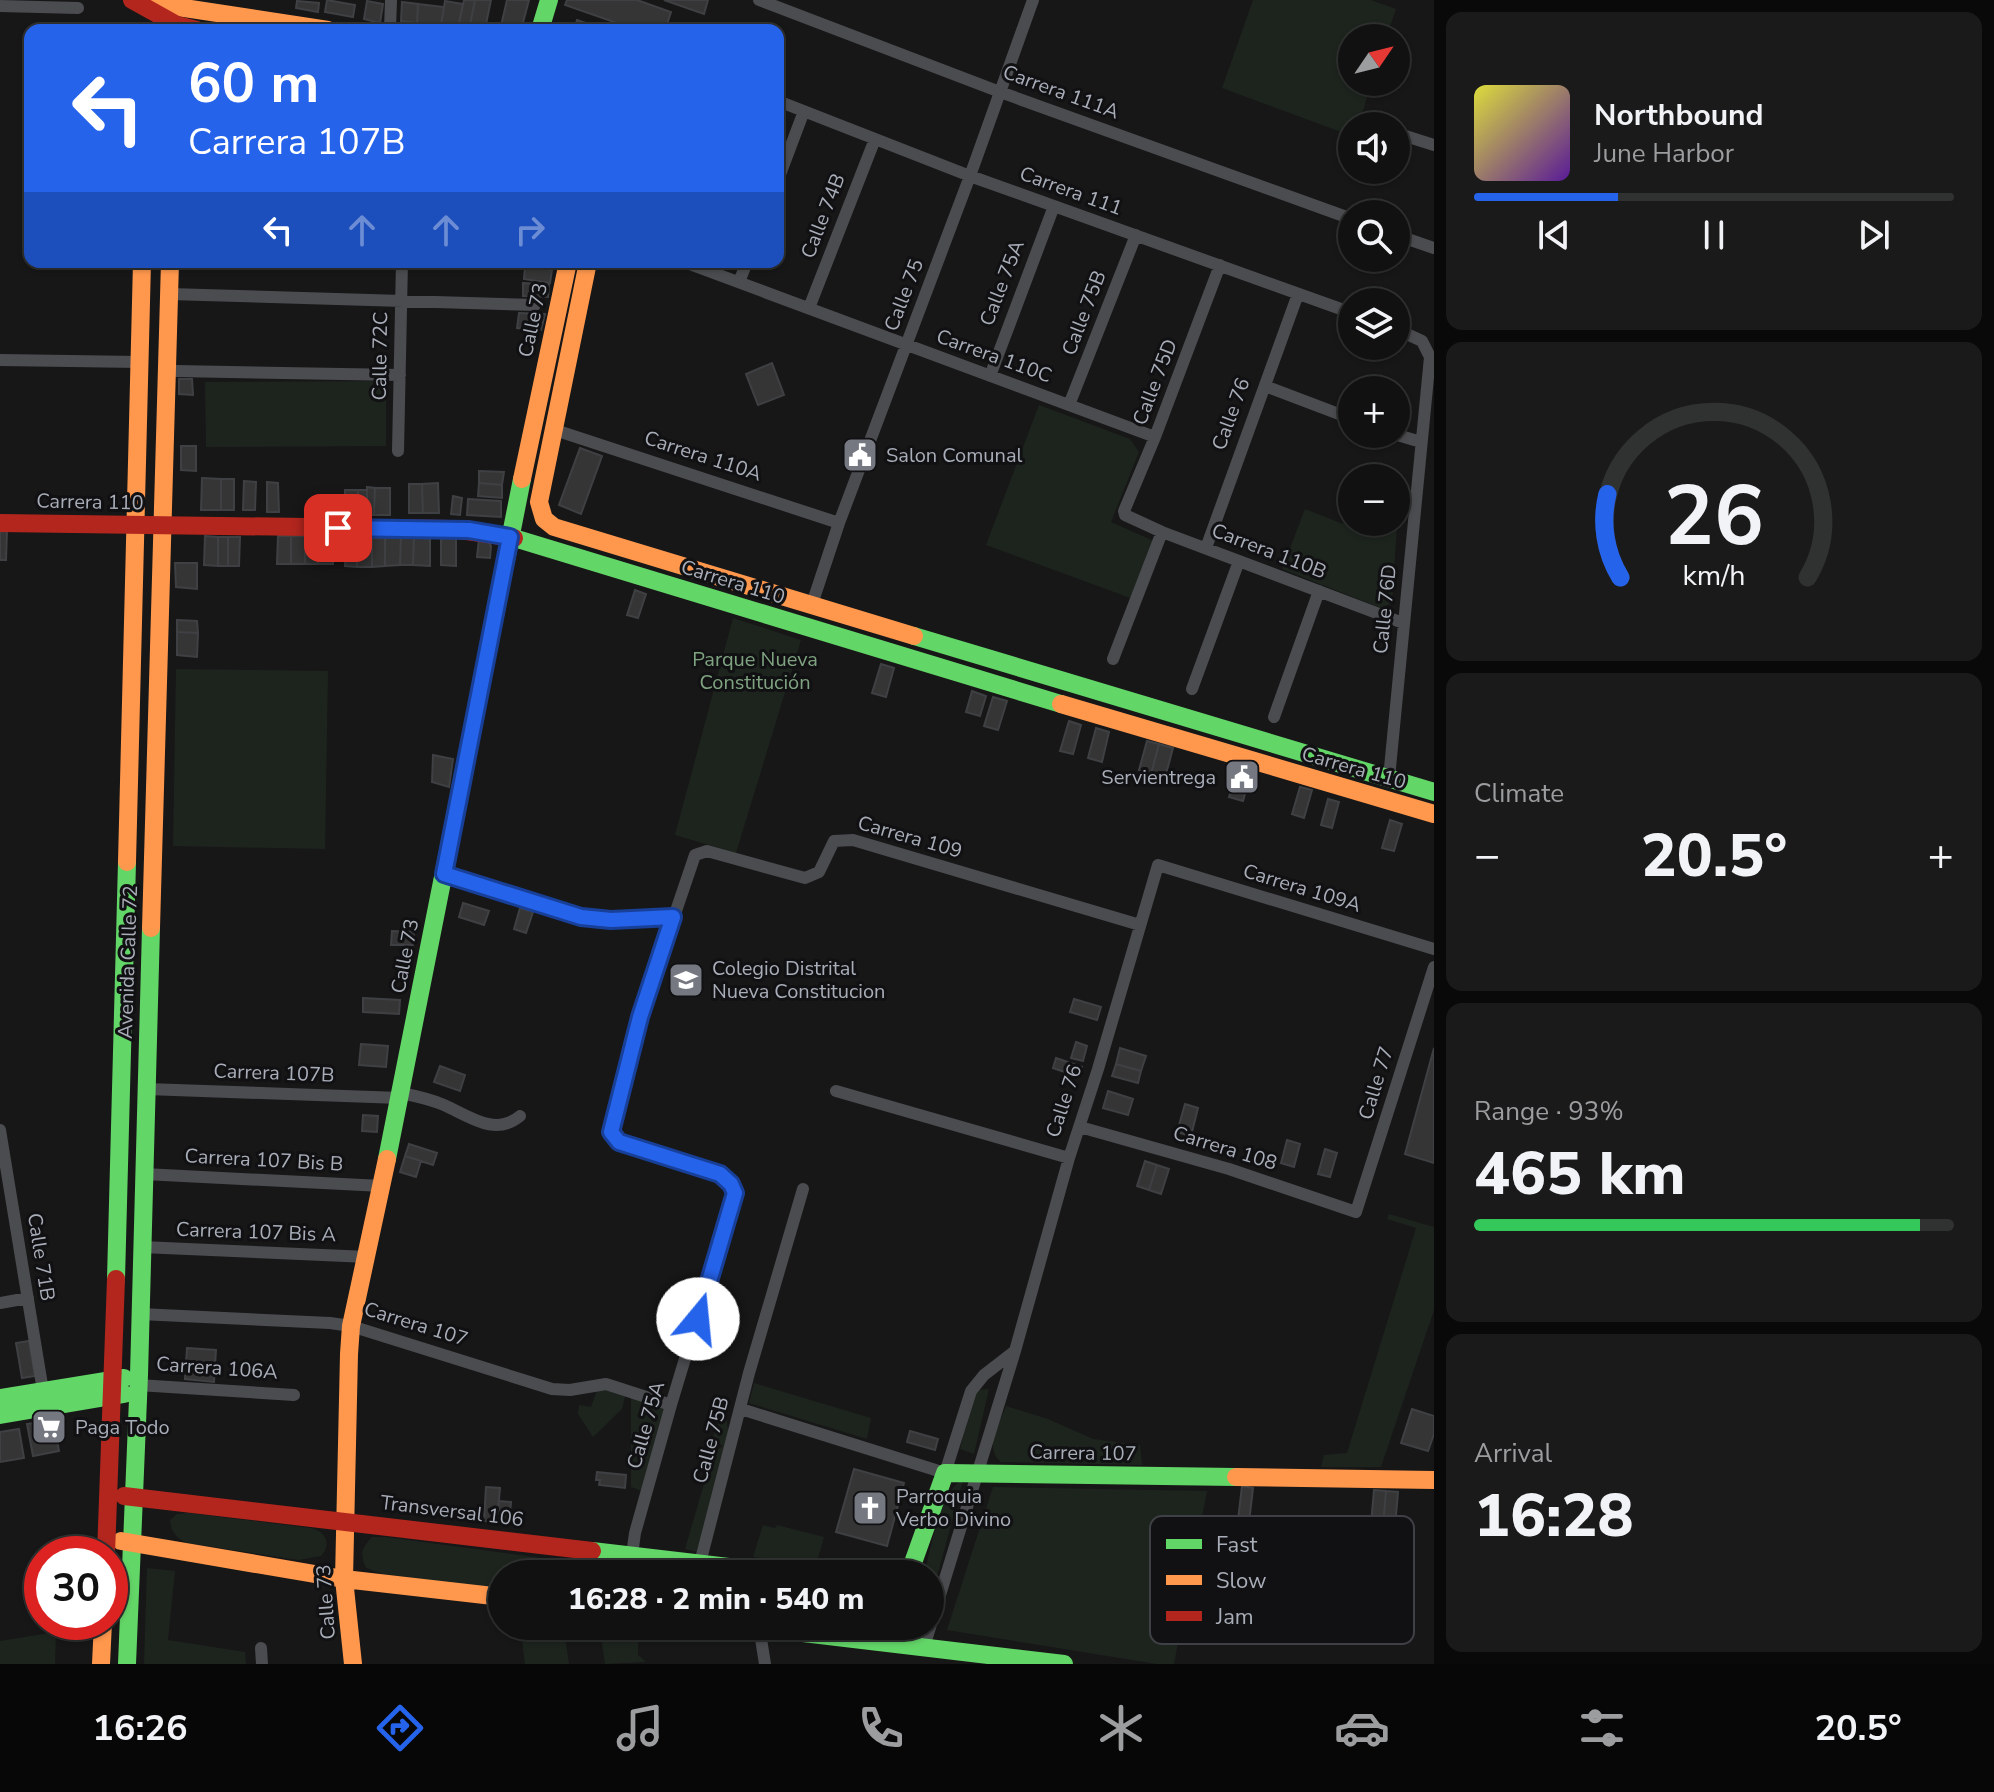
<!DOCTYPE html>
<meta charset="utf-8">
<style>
body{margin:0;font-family:"Nunito Sans",sans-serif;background:#1a1a1a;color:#f1f3f6;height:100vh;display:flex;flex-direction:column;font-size:30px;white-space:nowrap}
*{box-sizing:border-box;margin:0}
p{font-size:26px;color:#9c9d9f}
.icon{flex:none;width:44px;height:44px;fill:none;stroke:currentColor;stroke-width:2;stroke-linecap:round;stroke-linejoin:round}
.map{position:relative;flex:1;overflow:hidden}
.panel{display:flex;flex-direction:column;gap:12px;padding:12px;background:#090909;width:560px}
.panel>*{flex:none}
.hud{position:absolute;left:24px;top:24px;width:760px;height:244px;border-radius:16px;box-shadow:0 2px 6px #0004,0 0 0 2px #303131;background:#2563eb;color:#fff;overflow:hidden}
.needle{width:52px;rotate:55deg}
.tools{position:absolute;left:1338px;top:24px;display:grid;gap:16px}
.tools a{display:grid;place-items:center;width:72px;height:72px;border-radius:50%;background:#111;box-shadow:0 2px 6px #0004,0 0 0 2px #303131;font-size:40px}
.speed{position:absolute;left:24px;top:1536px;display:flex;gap:16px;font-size:40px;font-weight:700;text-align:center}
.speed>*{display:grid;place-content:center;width:104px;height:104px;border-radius:50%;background:#111;box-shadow:0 2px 6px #0004,0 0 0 2px #303131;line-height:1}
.speed .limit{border:12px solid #d22;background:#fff;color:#111}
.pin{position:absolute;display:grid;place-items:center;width:68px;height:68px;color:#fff;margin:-34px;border-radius:16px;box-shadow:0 4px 12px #0006}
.me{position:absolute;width:88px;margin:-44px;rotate:17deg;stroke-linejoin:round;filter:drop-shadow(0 0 6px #0008)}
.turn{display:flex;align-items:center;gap:28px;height:168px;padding:0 32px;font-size:36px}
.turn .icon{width:104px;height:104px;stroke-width:2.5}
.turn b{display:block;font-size:56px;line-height:68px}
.lanes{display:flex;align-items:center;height:76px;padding:0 32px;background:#0003;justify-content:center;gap:40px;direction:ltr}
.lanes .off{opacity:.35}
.big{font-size:60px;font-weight:800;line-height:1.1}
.panel .widget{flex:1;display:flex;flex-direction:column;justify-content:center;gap:12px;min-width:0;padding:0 28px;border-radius:16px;background:#1a1a1a}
.panel .dial{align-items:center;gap:0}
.dial svg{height:208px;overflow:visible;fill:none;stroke:#303131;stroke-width:7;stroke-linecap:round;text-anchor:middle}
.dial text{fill:#f1f3f6;stroke:none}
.song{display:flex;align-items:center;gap:24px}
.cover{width:96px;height:96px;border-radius:12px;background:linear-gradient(135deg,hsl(60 70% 55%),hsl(270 70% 35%))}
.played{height:8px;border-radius:4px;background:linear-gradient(90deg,#2563eb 30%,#303131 30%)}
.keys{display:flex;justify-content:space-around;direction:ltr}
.heat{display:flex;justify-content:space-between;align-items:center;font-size:44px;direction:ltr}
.charge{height:12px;border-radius:6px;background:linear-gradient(90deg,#34c759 93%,#303131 0)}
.trip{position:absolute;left:488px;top:1560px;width:456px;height:80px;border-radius:40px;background:#111;box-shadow:0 2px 6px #0004,0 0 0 2px #303131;font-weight:800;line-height:80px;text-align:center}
.tab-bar{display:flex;height:128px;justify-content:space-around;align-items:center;background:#070707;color:#9c9d9f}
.tab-bar .icon{width:56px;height:56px}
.tab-bar .active{color:#2563eb}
.tab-bar b{font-size:36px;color:#f1f3f6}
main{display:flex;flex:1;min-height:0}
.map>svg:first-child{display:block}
.green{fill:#1d241e}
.building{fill:#353536;stroke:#3f4043;stroke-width:2}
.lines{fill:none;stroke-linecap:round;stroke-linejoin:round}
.street{stroke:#4b4c50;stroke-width:12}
.fast{stroke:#63d668;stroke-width:18}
.slow{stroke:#ff974d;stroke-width:18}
.jam{stroke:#b3261e;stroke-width:18}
.route-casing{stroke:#184099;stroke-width:20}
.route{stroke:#2563eb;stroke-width:14}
.labels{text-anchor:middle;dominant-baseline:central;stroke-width:6;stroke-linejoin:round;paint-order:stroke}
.street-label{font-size:20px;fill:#a8adb8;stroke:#111113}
.poi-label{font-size:20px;fill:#a8adb8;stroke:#111113;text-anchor:start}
.park-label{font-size:20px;fill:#7fa381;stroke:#111113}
.key{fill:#111113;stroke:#3e4045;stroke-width:2}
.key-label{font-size:22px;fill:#a8adb8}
</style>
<main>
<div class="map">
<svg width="1434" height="1664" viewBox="0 0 1434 1664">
<rect width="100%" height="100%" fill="#171717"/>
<path class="green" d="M1253,0h118l25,9 -10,29h-34v44h20l-14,44h-6v10l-130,-48z
M386,381v65l-180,1 -1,-65z
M1039,405l91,34 9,13 -28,70 45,20 -23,57 -147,-54z
M1348,508l4,1v13l45,2 -5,79 -11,5 -99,-39 23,-60 38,15z
M733,618l68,22 -65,213 -61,-18z
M176,669l152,2 -3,178 -152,-3z
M1389,1214l45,13v83l-53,157h-60l3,-12 23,-2 69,-225 -29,-9z
M754,1383l117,35 -4,21 -118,-36z
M598,1387l27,9 -3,13 -29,28 -15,-23 1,-9 12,2z
M989,1389l-15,65 -14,-5 11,-48 7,-11z
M631,1396l34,13 -23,82 -11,-4z
M1006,1406l42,13 45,20 47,6 2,20 -141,-3c-18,-15 -1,-38 5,-56z
M722,1414h4l3,24 -32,114 -12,-3 28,-96 10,-7 -11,-7z
M963,1480l-33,123v-29h-6c7,-24 16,-85 39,-94z
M993,1487l214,4 -33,173h-17l-210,-34z
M188,1513l123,15c15,4 21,15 10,28l-23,4 -111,-17c-11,-5 -16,-11 -17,-23l7,-6z
M763,1525l12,3 2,-3 47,12 -8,28 -63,-8z
M372,1537h14l275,37h-159v16l-119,-16 -17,-6c-6,-15 -5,-19 6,-31z
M147,1568l28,3 -7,69 77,12 1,12h-102z
M520,1626l44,3 5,35h-44z
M600,1629l38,6v20l8,7 -41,2z
M56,1632l-1,32h-55v-23z"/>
<path class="building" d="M327,0l28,5 -2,12 -28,-5z
M464,0h11l-5,25 -11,-2z
M475,0h16l-6,29 -15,-4z
M507,0h22l-8,30h-21z
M567,0h70l34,12 -6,18h-28l-72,-25z
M664,0h44l-4,14z
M297,1l22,2 -1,9 -22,-4z
M367,1l16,3 -3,19 -16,-4z
M445,1l18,3 -4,19 -18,2z
M402,2l16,2 -1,19 -16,-2z
M418,4l26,3 -3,18 -24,-2z
M577,20l29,10h-32z
M525,267l27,3 -2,13 -26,-4z
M523,283l26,2 -1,12 -25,-1z
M519,313l26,1 -4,16 -24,-2z
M772,363l12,32 -26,10 -12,-31z
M179,379h13l1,16 -14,-1z
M181,446h15v25l-15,-1z
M580,448l22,8 -21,58 -22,-9z
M479,471l25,1 -2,13 -23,-2z
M202,478l19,1v31h-20z
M221,479h13v31h-13z
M244,481l12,1 -1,28h-12z
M267,482l11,1 1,29h-12z
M438,483l1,30h-16l-1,-29z
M479,483l23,2v13l-24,-2z
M409,484h13l1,29h-14z
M367,487l8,1 -1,27h-7z
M375,488h15v27h-16z
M345,490h13v25h-13z
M358,490h9v25h-9z
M453,496l9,2 -2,17 -9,-1z
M468,499l33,2v16l-34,-2z
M0,529l7,1 -1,30h-6z
M205,536l13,1v29l-14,-1z
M278,536h13v28h-14z
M291,536h14v28h-14z
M305,536h13v28h-13z
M318,536h15v28h-15z
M218,537h10v29h-10z
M228,537h12l-1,29h-11z
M401,537l13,1 -1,27h-13z
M401,537l-1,28 -15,1v-28z
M346,538h11v29l-12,-1z
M357,538h15v29h-15z
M372,538h13v28l-13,1z
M414,538h16v28l-17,-1z
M441,538h15v28l-15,-1z
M479,539l9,1 3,6 -1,12 -13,-1z
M175,563h22v26l-21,-2z
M635,590l11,4 -8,24 -11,-3z
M177,620l20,1 1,12 -21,-1z
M177,632l21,1 -1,24 -20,-2z
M881,664l13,4 -8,29 -14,-4z
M972,691l14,5 -6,20 -14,-4z
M993,697l14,4 -9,29 -14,-4z
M1069,721l12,4 -8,29 -13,-3z
M1096,728l13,4 -7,30 -14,-4z
M1147,741l12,3 -8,30 -12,-4z
M1159,744l14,4 -8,30 -14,-4z
M433,755l20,4 -4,28 -17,-5z
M1238,768l13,4 -8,29 -14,-4z
M1300,787l12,3 -8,28 -12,-4z
M1328,799l11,3 -7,26 -11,-3z
M1390,820l12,4 -8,27 -12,-3z
M463,903l26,8 -5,14 -25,-8z
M520,908l13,4 -7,21 -12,-4z
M392,931l22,1 -1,13h-22z
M363,998l37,2 -1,14 -36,-2z
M1074,999l27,8 -4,13 -27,-8z
M1076,1042l11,4 -4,15 -12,-3z
M361,1044l27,2 -2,21 -27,-2z
M1120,1048l26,8 -5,15 -25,-7z
M1434,1048v115l-29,-9z
M1056,1058l26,9 -3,10 -26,-9z
M1116,1064l25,7 -3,12 -26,-7z
M440,1066l25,9 -5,16 -26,-9z
M1108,1091l25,8 -5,16 -25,-7z
M1185,1104l13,4 -7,28 -14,-4z
M363,1115l15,1 -1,16 -15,-1z
M1287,1140l13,4 -6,23 -13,-4z
M409,1144l28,9 -4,12 -28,-9z
M1325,1149l12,4 -7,24 -12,-3z
M405,1156l16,5 -5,16 -16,-5z
M1145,1161l12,4 -8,25 -12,-4z
M1157,1165l12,4 -8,25 -12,-4z
M29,1341l6,35 -13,2 -6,-35z
M187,1348l29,2 -2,32 -29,-3z
M1412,1409l22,7v18l-6,17 -27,-8z
M53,1420l6,31 -26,5 -6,-32z
M19,1429l5,29 -24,4v-30z
M910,1431l28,8 -3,11 -28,-8z
M854,1469l50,14 -17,63 -51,-14z
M597,1472l29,3 -1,13 -26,-3 1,-5h-4z
M1242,1486l11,2 -4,34 -11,-2z
M486,1487l14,1 -3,35 -13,-2z
M1374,1490l12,1 -3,35 -12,-2z
M1386,1491l12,1 -3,35 -12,-1z
M499,1501l12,1 -2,22 -12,-1z"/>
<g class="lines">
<path class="street" d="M759,0l241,92 352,127
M0,6l78,2
M390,30l1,-30
M778,101l192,75 382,137
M1396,133l38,12
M778,180l26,-69
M1396,235l38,13
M684,262l471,175
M1220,265l-65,172 -31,74 1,4 37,17 241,91
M739,282l8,-20
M169,294l366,11
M809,308l66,-169
M0,360l139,2
M176,371l224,4
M990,376l64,-170
M1265,386l87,33
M1069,405l67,-170
M555,430l284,93
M1394,434l27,8
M398,451l4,-189
M1206,548l92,-254
M812,604l27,-81 131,-347 63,-176
M1113,659l49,-127
M1192,689l47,-128
M1274,717l45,-126
M1389,778l41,-421 -8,-16 -26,-12
M444,874l137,43 30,3 62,-3
M147,1089l253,9
M836,1091l233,67
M401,1093c15,3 29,6 43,12 25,11 51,32 76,11
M1080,1127l149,42 127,43 78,-245
M0,1130l43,261
M144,1174l238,12
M142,1247l226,10
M0,1303l28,-5
M140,1314l190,9 21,3 201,63 18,1 36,-6 65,21
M138,1385l156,10
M741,1409l204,64 26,-82 13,-16 31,-24
M632,1555l3,-22 36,-128 64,-212 -4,-9 -11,-10 -101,-32 -8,-10 29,-115 55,-162 12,-4 98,27 14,-6 15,-31 19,-1 287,85
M700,1563l49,-190 54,-184
M759,1626l6,38
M924,1647l91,-296 54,-193 29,-89 60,-204 276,84
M261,1648l1,16"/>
<path class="fast" d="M540,30l9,-30
M514,538l547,166
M914,636l520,156
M387,1159l135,-680
M116,1279l11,-417
M0,1398l124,-20
M0,1415l124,-21
M592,1551l198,23
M909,1574l36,-101 291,4
M743,1626l321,38
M127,1664l12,-289 12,-447"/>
<path class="slow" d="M153,0l25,7 150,23
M588,262l-49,240 5,17 10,8 360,109
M522,479l46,-217
M1061,704l373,110
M127,862l15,-600
M151,928l19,-666
M1236,1477l198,3
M121,1541l223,38 158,18
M101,1664l2,-42
M353,1664l-9,-85 5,-225 2,-28 36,-167"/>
<path class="jam" d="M132,0l45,25 20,5
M0,523l453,6 61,9
M124,1496l468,55
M106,1554l10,-275"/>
</g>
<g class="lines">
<defs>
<path id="route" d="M338,528l131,2 41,7 -66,337 137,43 30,3 62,-3 -33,100 -29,115 8,10 101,32 11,10 4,9 -37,126"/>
</defs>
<use href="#route" class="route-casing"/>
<use href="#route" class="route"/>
</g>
<defs>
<symbol id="civic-square" viewBox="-11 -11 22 22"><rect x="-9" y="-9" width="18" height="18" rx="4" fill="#757880" stroke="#111113"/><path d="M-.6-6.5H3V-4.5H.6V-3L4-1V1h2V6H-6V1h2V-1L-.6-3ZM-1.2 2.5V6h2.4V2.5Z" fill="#fff"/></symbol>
<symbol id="school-square" viewBox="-11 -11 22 22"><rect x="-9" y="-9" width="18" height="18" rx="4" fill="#757880" stroke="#111113"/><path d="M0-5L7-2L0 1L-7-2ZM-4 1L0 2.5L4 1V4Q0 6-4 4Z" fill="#fff"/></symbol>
<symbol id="supermarket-square" viewBox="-11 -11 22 22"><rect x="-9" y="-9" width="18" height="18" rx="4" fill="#757880" stroke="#111113"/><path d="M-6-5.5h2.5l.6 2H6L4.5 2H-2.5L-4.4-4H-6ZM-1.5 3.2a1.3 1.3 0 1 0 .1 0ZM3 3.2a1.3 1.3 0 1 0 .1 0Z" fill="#fff"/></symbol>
<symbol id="church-square" viewBox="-11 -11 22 22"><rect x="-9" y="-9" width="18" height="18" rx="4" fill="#757880" stroke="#111113"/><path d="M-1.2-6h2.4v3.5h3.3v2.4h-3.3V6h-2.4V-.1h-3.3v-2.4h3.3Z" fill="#fff"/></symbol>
</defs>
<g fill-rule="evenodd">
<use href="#civic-square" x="840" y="435" width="40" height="40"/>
<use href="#civic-square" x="1222" y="757" width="40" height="40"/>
<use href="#school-square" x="666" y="960" width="40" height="40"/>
<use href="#supermarket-square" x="29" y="1407" width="40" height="40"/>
<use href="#church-square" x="850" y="1488" width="40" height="40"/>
</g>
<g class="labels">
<g class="street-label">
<text transform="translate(1061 92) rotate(20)">Carrera 111A</text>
<text transform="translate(1071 191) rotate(20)">Carrera 111</text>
<text transform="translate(823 216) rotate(-69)">Calle 74B</text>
<text transform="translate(1002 283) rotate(-69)">Calle 75A</text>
<text transform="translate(904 295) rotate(-69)">Calle 75</text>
<text transform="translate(1084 313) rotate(-69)">Calle 75B</text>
<text transform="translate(533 320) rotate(-78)">Calle 73</text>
<text transform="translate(380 356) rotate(-89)">Calle 72C</text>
<text transform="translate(994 356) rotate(20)">Carrera 110C</text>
<text transform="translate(1155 382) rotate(-69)">Calle 75D</text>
<text transform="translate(1231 414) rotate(-70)">Calle 76</text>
<text transform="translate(703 456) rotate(18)">Carrera 110A</text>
<text transform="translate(90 502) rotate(1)">Carrera 110</text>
<text transform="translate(1269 551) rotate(21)">Carrera 110B</text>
<text transform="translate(733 582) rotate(17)">Carrera 110</text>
<text transform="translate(1385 609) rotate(-84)">Calle 76D</text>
<text transform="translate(1354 768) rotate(16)">Carrera 110</text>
<text transform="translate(910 837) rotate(16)">Carrera 109</text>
<text transform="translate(1302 888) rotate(17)">Carrera 109A</text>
<text transform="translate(405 956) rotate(-79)">Calle 73</text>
<text transform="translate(128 962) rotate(-88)">Avenida Calle 72</text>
<text transform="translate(274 1073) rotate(2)">Carrera 107B</text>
<text transform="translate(1376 1083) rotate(-73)">Calle 77</text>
<text transform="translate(1064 1101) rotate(-72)">Calle 76</text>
<text transform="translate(1225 1148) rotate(17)">Carrera 108</text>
<text transform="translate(264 1160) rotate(3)">Carrera 107 Bis B</text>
<text transform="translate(256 1232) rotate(2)">Carrera 107 Bis A</text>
<text transform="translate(41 1257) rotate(81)">Calle 71B</text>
<text transform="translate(416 1324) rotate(17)">Carrera 107</text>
<text transform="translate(217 1368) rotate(4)">Carrera 106A</text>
<text transform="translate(646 1425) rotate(-74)">Calle 75A</text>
<text transform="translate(711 1440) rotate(-75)">Calle 75B</text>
<text transform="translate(1083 1453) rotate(1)">Carrera 107</text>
<text transform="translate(452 1511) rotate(7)">Transversal 106</text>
<text transform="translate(326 1602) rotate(-94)">Calle 73</text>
</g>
<g class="poi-label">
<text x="886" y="455">Salon Comunal</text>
<text x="1216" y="777" text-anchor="end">Servientrega</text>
<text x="712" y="968">Colegio Distrital<tspan x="712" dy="23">Nueva Constitucion</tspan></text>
<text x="75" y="1427">Paga Todo</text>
<text x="896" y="1496">Parroquia<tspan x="896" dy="23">Verbo Divino</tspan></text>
</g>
<g class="park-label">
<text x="755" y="659">Parque Nueva<tspan x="755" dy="23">Constitución</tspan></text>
</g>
</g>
<rect x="1150" y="1516" width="264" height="128" rx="12" class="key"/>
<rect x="1166" y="1539" width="36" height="10" fill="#63d668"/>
<rect x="1166" y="1575" width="36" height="10" fill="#ff974d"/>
<rect x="1166" y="1611" width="36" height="10" fill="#b3261e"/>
<g class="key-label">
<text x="1216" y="1552">Fast</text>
<text x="1216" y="1588">Slow</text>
<text x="1216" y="1624">Jam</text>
</g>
</svg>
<div class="tools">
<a><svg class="needle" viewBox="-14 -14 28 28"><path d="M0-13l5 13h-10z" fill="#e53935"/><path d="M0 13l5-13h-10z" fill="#9c9d9f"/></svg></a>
<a><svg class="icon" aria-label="sound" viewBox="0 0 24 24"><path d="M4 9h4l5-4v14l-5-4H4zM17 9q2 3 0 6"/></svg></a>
<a><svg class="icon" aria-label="search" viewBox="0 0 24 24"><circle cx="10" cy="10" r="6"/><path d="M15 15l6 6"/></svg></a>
<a><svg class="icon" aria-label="layers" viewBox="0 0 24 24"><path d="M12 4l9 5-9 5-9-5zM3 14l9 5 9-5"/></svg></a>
<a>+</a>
<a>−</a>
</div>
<div class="speed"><div class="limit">30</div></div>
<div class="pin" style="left:338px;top:528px;background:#d93025"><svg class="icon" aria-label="arrive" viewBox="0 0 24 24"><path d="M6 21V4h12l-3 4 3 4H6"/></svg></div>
<svg class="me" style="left:698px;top:1319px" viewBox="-20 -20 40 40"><circle r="19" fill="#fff"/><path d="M0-13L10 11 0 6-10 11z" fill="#2563eb"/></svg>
<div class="trip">16:28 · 2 min · 540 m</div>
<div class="hud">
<div class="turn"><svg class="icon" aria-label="left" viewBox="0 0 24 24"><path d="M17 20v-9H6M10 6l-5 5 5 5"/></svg><div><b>60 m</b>Carrera 107B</div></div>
<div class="lanes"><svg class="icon" aria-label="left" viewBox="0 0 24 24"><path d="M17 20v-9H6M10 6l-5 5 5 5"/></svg><svg class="icon off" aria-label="ahead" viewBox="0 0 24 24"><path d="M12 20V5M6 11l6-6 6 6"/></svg><svg class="icon off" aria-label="ahead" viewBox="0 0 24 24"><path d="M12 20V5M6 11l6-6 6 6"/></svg><svg class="icon off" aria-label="right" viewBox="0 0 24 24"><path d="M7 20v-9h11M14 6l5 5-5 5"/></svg></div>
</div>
</div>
<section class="panel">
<div class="widget">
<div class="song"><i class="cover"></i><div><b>Northbound</b><p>June Harbor</p></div></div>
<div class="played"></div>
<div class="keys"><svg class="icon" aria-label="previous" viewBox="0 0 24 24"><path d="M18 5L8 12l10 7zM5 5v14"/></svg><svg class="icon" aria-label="pause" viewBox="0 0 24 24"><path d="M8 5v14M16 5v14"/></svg><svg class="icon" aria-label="next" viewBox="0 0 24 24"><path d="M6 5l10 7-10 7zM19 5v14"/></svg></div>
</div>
<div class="widget dial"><svg viewBox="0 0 100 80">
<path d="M14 69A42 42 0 1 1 86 69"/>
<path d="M14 69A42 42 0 0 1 9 37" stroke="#2563eb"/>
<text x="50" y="56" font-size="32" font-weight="700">26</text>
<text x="50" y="72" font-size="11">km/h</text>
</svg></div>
<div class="widget"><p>Climate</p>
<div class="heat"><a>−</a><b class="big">20.5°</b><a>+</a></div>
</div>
<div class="widget"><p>Range · 93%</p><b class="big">465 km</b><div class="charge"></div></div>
<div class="widget"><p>Arrival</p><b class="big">16:28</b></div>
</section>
</main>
<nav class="tab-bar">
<b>16:26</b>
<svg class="icon active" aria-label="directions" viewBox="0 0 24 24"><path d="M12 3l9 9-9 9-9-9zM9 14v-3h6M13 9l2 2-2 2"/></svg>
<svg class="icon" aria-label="music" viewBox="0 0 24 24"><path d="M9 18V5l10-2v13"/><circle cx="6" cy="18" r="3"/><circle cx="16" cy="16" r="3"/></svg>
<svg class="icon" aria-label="phone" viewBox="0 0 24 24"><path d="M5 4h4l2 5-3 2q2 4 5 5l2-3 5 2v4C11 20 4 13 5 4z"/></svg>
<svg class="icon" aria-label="climate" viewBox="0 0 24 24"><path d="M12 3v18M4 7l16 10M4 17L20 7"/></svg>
<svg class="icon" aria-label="car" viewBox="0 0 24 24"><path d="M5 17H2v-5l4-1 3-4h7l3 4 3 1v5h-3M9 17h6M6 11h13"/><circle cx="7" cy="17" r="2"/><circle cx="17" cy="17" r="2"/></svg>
<svg class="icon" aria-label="filters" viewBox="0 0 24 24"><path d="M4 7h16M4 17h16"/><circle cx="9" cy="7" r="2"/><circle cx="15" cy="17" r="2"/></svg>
<b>20.5°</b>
</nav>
